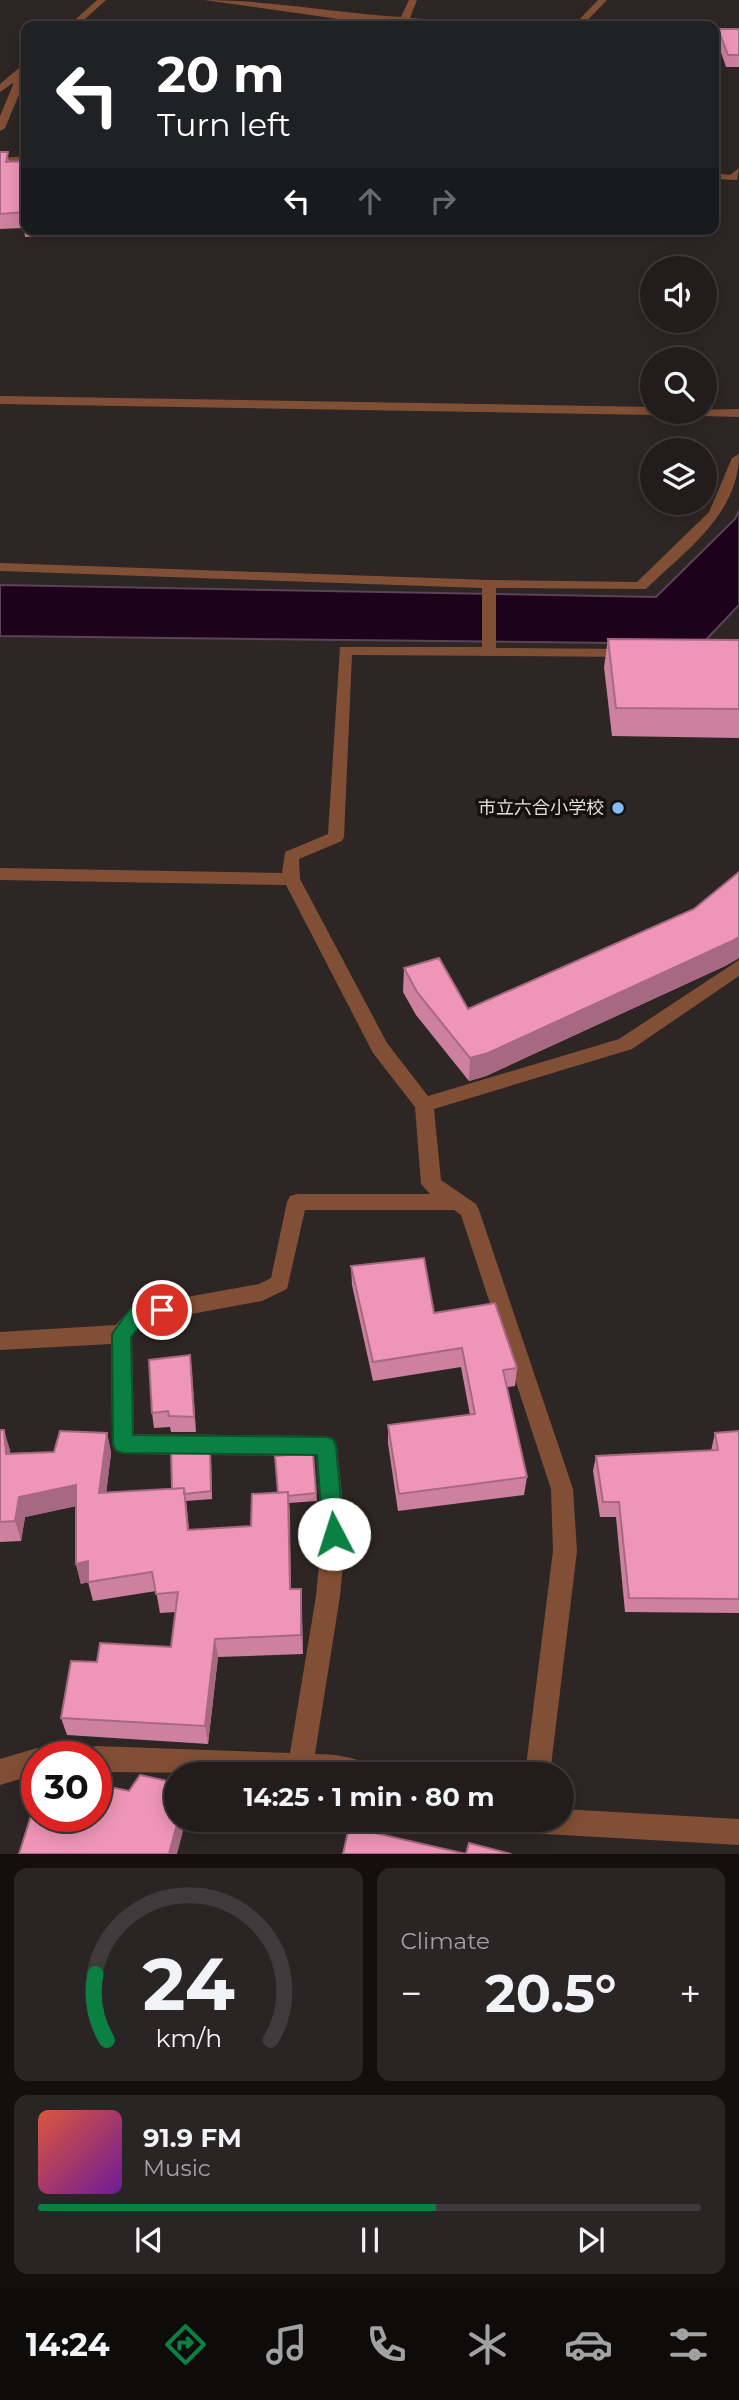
<!DOCTYPE html>
<meta charset="utf-8">
<style>
body{margin:0;font-family:Montserrat,"Noto Sans JP",sans-serif;background:#2a2525;color:#f1f3f6;height:100vh;display:flex;flex-direction:column;font-size:26px;white-space:nowrap}
*{box-sizing:border-box;margin:0}
p{font-size:23px;color:#a2a1a3}
.icon{flex:none;width:38px;height:38px;fill:none;stroke:currentColor;stroke-width:2;stroke-linecap:round;stroke-linejoin:round}
.map{position:relative;height:1854px;overflow:hidden}
.side{display:flex;flex-direction:column;gap:14px;padding:14px;background:#130f0f;flex:1}
.side>*{flex:none}
.hud{position:absolute;left:21px;top:21px;width:698px;height:214px;border-radius:14px;box-shadow:0 4px 18px #0003,0 0 0 2px #3f3a3b;background:#202124;color:#fff;overflow:hidden}
.buttons{position:absolute;left:640px;top:256px;display:grid;gap:14px}
.buttons a{display:grid;place-items:center;width:77px;height:77px;border-radius:50%;background:#221c1c;box-shadow:0 4px 18px #0003,0 0 0 2px #3f3a3b;font-size:35px}
.speed{position:absolute;left:21px;top:1741px;display:flex;gap:14px;font-size:35px;font-weight:700;text-align:center}
.speed>*{display:grid;place-content:center;width:91px;height:91px;border-radius:50%;background:#221c1c;box-shadow:0 4px 18px #0003,0 0 0 2px #3f3a3b;line-height:1}
.speed .limit{border:10px solid #d22;background:#fff;color:#111}
.pin{position:absolute;display:grid;place-items:center;width:60px;height:60px;color:#fff;margin:-30px;border:4px solid #fff;border-radius:50%;box-shadow:0 2px 7px #0007}
.me{position:absolute;width:77px;margin:-38px;rotate:355deg;stroke-linejoin:round;filter:drop-shadow(0 0 5px #0008)}
.turn{display:flex;align-items:center;gap:24px;height:147px;padding:0 21px;font-size:32px}
.turn .icon{width:91px;height:91px;stroke-width:2.5}
.turn b{display:block;font-size:49px;line-height:60px}
.lanes{display:flex;align-items:center;height:66px;padding:0 21px;background:#0003;justify-content:center;gap:35px;direction:ltr}
.lanes .off{opacity:.35}
.big{font-size:52px;font-weight:700;line-height:1.1}
.side .widget{flex:1;display:flex;flex-direction:column;justify-content:center;gap:10px;min-width:0;padding:0 24px;border-radius:14px;background:#2a2525}
.side .dial{align-items:center;gap:0}
.dial svg{height:182px;overflow:visible;fill:none;stroke:#3f3a3b;stroke-width:7;stroke-linecap:round;text-anchor:middle}
.dial text{fill:#f1f3f6;stroke:none}
.song{display:flex;align-items:center;gap:21px}
.cover{width:84px;height:84px;border-radius:10px;background:linear-gradient(135deg,hsl(10 70% 55%),hsl(280 70% 35%))}
.played{height:7px;border-radius:4px;background:linear-gradient(90deg,#0b8043 60%,#3f3a3b 60%)}
.keys{display:flex;justify-content:space-around;direction:ltr}
.heat{display:flex;justify-content:space-between;align-items:center;font-size:38px;direction:ltr}
.side .tiles{flex:1;display:grid;gap:14px;grid-template-columns:1fr 1fr}
.widget:last-child{grid-column:span 2}
.trip{position:absolute;left:164px;top:1762px;width:410px;height:70px;border-radius:35px;background:#221c1c;box-shadow:0 4px 18px #0003,0 0 0 2px #3f3a3b;font-weight:700;line-height:70px;text-align:center}
.menu{display:flex;height:112px;justify-content:space-around;align-items:center;background:#0e0b0b;color:#a2a1a3}
.menu .icon{width:49px;height:49px}
.menu .on{color:#0b8043}
.menu b{font-size:32px;color:#f1f3f6}
.map>svg:first-child{display:block}
.water{fill:#1e021c;stroke:#594456;stroke-width:2}
.lines{fill:none;stroke-linecap:round;stroke-linejoin:round}
.minor{fill:#814f35;fill-rule:evenodd}
.wall{fill:#ce819e}
.shaded-wall{fill:#a76981}
.building{fill:#ef96b8;stroke:#a76981;stroke-width:2}
.route{fill:#0b8043;stroke:#07532c;stroke-width:2}
.poi-dot{fill:#86bbfb;stroke:#141010;stroke-width:2.5}
.labels{text-anchor:middle;dominant-baseline:central;stroke-width:7;stroke-linejoin:round;paint-order:stroke}
.poi-label{font-size:18px;fill:#e4dede;stroke:#141010;text-anchor:end}
</style>
<div class="map">
<svg width="739" height="1854" viewBox="0 0 739 1854">
<rect width="100%" height="100%" fill="#2e2625"/>
<path class="water" d="M739,511v94l-37,39 -702,-8v-51l656,12 79,-78z"/>
<g class="lines">
<path class="minor" d="M97,0h9l-29,26h-9z
M204,0c65,0 131,13 197,17l8,-17h8l-7,18 83,5 5,3h-44l-116,-7z
M598,0h9l-25,26h-9z
M739,30v6l-25,1v-6z
M26,62v8l-5,5 2,10 -18,43 -5,3v-15l13,-31v-2l-13,9v-8z
M26,156v6l-26,2v-6z
M739,168l-2,12 -23,-1v-6l16,2z
M0,396l653,11v4l86,-2v8l-74,-2 -6,-3 -6,3 -653,-11z
M739,454c0,60 -53,96 -93,135l-150,-1v60l133,1 5,2 2,3 -2,3 -282,-2 -8,182 -2,4 -43,18 1,20 87,164 41,53 191,-57 120,-79v16l-107,73 -198,60 7,71 35,24 3,6 94,279 4,62 -27,223h-25l28,-223 -2,-62 -90,-274 -7,-5h-149l-18,79 -25,12 -119,22 -11,14 2,97 192,2 8,3 3,7 9,88 -6,62 -25,158c20,0 38,3 57,11l3,9 -279,-2v-15h-12l3,-7 9,-4 194,7 26,-157 6,-62 -6,-78 -193,-2 -8,-3 -3,-7 -1,-100 -111,6v-18l116,-7 14,-16 7,-3 122,-22 12,-6 16,-76 3,-6 7,-2h133l-9,-10 -6,-77 -42,-54 -87,-168 -286,-5v-12l282,5 3,-21 43,-18 12,-187h142v-59l-482,-17v-8l489,17 148,2 72,-70 23,-54z
M37,1748l9,4 2,5h-11v17l-37,11v-26z
M562,1809l177,10v26l-211,-12 -9,-4 -4,-9h47z"/>
</g>
<path class="wall" d="M718,29h21v38h-13l-9,-26z
M0,152l10,9h16v68h43v5l-44,3 -1,-9 -24,1z
M608,639l131,1v98l-127,-2 -8,-69z
M739,872v86l-14,8 -239,110 -17,5 -53,-66 -13,-23 1,-24 64,41 226,-100z
M351,1266l83,47 83,55 -2,18 -8,1 20,90 -3,18 -126,16 -10,-68v-18l82,-10 -9,-48 -88,14 -21,-96z
M190,1355l6,77h-25l-1,-5 -16,1 -2,-15z
M0,1430l10,20v3l44,-1 53,-19 4,20 -5,39 66,-3 39,-31 1,41 -26,2 3,29 62,-4 27,-33 35,-40 4,48 -28,2 2,86h10l2,65 -85,3 -10,87 -141,-9 -6,-17 36,-56 74,-15 5,-35 -16,1 -4,-22 -63,10 -5,-19 -7,2 -5,-20v-58l-51,11 -4,24 -21,1z
M739,1431v182l-114,-1 -9,-95h-16l-7,-46 3,-15 115,-5 4,-18z"/>
<path class="shaded-wall" d="M739,937v21l-14,8 -239,110 -17,5 1,-23z
M190,1355l2,16 4,61 -2,-15z
M4,1430l6,20 2,24 -6,-20z
M107,1433l4,20 -7,60 -5,-20z
M76,1485l5,20 -56,12 -4,24 -6,-20 4,-24z
M288,1492l2,20 1,96 -1,-19z
M88,1561l4,19 -11,4 -5,-20z
M301,1589l1,19 1,46 -2,-19z
M215,1639l3,18 -10,87 -3,-18z
M178,1820h8l-9,34h-8z"/>
<path class="building" d="M718,29h21v26h-11z
M0,152h8l-2,10 20,-1v61h-3l1,-10 -24,2z
M608,639l131,1v69l-123,-1z
M739,872v65l-9,5 -242,111 -18,5 -53,-66 -13,-24 35,-10 29,51 226,-100z
M424,1258l10,55 61,-10 22,65 -14,2 24,107 -128,17 -11,-69 87,-11 -13,-66 -89,14 -22,-96z
M190,1355l4,62 -25,-1 -1,-5 -16,2 -3,-53z
M0,1430h4l2,24 48,-2 6,-21 47,2 -8,60 85,-5 4,42 63,-4 1,-32 36,-2 2,97h11v46l-86,4 -10,87 -144,-8 10,-57 26,1 3,-19 71,4 7,-55 -22,2 -4,-22 -64,10v-21l-12,3v-79l-57,12 -4,24 -15,1z
M739,1431v168l-110,-1 -10,-96h-16l-7,-46 122,-6 -3,-17z
M171,1449l39,1 1,41 -27,3v-6l-12,1z
M313,1453l3,40 -28,3v-4l-10,1 -3,-37z
M140,1775l37,8v37h1l-9,34h-150l18,-57v19h59v-32l33,7z
M349,1827l117,27 3,-11 42,11h-168z"/>
<path class="route" d="M162,1302l7,2 2,6 -2,6 -26,6 -12,15 2,98 193,2 7,2 3,7 8,88 -3,7 -7,3 -8,-3 -3,-7 -6,-79 -194,-2 -7,-2 -3,-7 -1,-110 18,-25z"/>
<circle class="poi-dot" cx="618" cy="808" r="7"/>
<g class="labels">
<g class="poi-label">
<text x="604" y="808">市立六合小学校</text>
</g>
</g>
</svg>
<div class="buttons">
<a><svg class="icon" aria-label="sound" viewBox="0 0 24 24"><path d="M4 9h4l5-4v14l-5-4H4zM17 9q2 3 0 6"/></svg></a>
<a><svg class="icon" aria-label="search" viewBox="0 0 24 24"><circle cx="10" cy="10" r="6"/><path d="M15 15l6 6"/></svg></a>
<a><svg class="icon" aria-label="layers" viewBox="0 0 24 24"><path d="M12 4l9 5-9 5-9-5zM3 14l9 5 9-5"/></svg></a>
</div>
<div class="speed"><div class="limit">30</div></div>
<div class="pin" style="left:162px;top:1310px;background:#d93025"><svg class="icon" aria-label="arrive" viewBox="0 0 24 24"><path d="M6 21V4h12l-3 4 3 4H6"/></svg></div>
<svg class="me" style="left:334px;top:1534px" viewBox="-20 -20 40 40"><circle r="19" fill="#fff"/><path d="M0-13L10 11 0 6-10 11z" fill="#0b8043"/></svg>
<div class="trip">14:25 · 1 min · 80 m</div>
<div class="hud">
<div class="turn"><svg class="icon" aria-label="left" viewBox="0 0 24 24"><path d="M17 20v-9H6M10 6l-5 5 5 5"/></svg><div><b>20 m</b>Turn left</div></div>
<div class="lanes"><svg class="icon" aria-label="left" viewBox="0 0 24 24"><path d="M17 20v-9H6M10 6l-5 5 5 5"/></svg><svg class="icon off" aria-label="ahead" viewBox="0 0 24 24"><path d="M12 20V5M6 11l6-6 6 6"/></svg><svg class="icon off" aria-label="right" viewBox="0 0 24 24"><path d="M7 20v-9h11M14 6l5 5-5 5"/></svg></div>
</div>
</div>
<section class="side">
<div class="tiles">
<div class="widget dial"><svg viewBox="0 0 100 80">
<path d="M14 69A42 42 0 1 1 86 69"/>
<path d="M14 69A42 42 0 0 1 9 40" stroke="#0b8043"/>
<text x="50" y="56" font-size="32" font-weight="700">24</text>
<text x="50" y="72" font-size="11">km/h</text>
</svg></div>
<div class="widget"><p>Climate</p>
<div class="heat"><a>−</a><b class="big">20.5°</b><a>+</a></div>
</div>
<div class="widget">
<div class="song"><i class="cover"></i><div><b>91.9 FM</b><p>Music</p></div></div>
<div class="played"></div>
<div class="keys"><svg class="icon" aria-label="previous" viewBox="0 0 24 24"><path d="M18 5L8 12l10 7zM5 5v14"/></svg><svg class="icon" aria-label="pause" viewBox="0 0 24 24"><path d="M8 5v14M16 5v14"/></svg><svg class="icon" aria-label="next" viewBox="0 0 24 24"><path d="M6 5l10 7-10 7zM19 5v14"/></svg></div>
</div>
</div>
</section>
<nav class="menu">
<b>14:24</b>
<svg class="icon on" aria-label="directions" viewBox="0 0 24 24"><path d="M12 3l9 9-9 9-9-9zM9 14v-3h6M13 9l2 2-2 2"/></svg>
<svg class="icon" aria-label="music" viewBox="0 0 24 24"><path d="M9 18V5l10-2v13"/><circle cx="6" cy="18" r="3"/><circle cx="16" cy="16" r="3"/></svg>
<svg class="icon" aria-label="phone" viewBox="0 0 24 24"><path d="M5 4h4l2 5-3 2q2 4 5 5l2-3 5 2v4C11 20 4 13 5 4z"/></svg>
<svg class="icon" aria-label="climate" viewBox="0 0 24 24"><path d="M12 3v18M4 7l16 10M4 17L20 7"/></svg>
<svg class="icon" aria-label="car" viewBox="0 0 24 24"><path d="M5 17H2v-5l4-1 3-4h7l3 4 3 1v5h-3M9 17h6M6 11h13"/><circle cx="7" cy="17" r="2"/><circle cx="17" cy="17" r="2"/></svg>
<svg class="icon" aria-label="filters" viewBox="0 0 24 24"><path d="M4 7h16M4 17h16"/><circle cx="9" cy="7" r="2"/><circle cx="15" cy="17" r="2"/></svg>
</nav>
